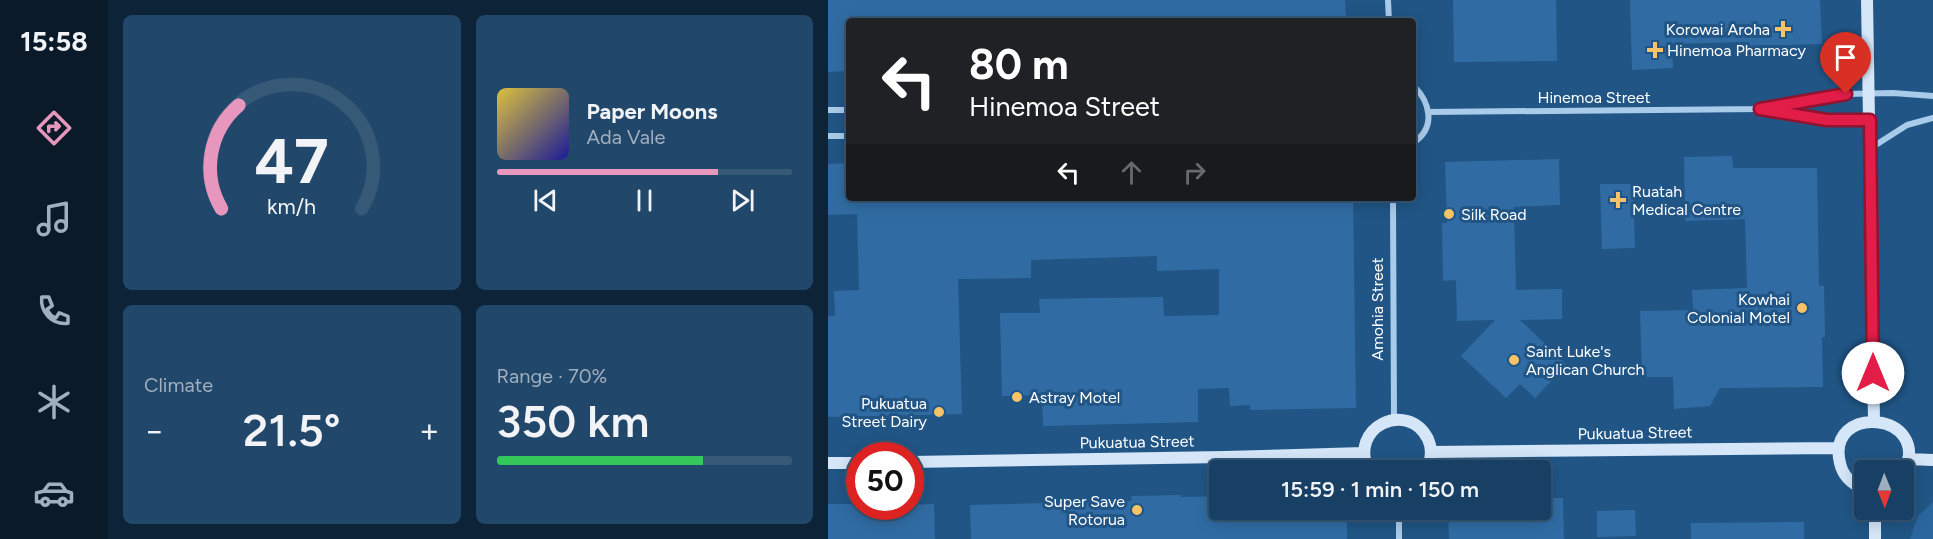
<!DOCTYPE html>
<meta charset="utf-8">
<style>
body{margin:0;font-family:Figtree,sans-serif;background:#21476a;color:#f1f3f6;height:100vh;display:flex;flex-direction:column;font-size:22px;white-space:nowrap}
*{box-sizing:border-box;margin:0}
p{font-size:20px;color:#9fafbf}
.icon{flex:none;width:33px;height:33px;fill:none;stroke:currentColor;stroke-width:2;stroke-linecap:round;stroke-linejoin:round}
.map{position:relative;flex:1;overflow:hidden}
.details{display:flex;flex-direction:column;gap:15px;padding:15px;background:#0d2337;width:720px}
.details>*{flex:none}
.banner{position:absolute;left:18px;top:18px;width:570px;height:183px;border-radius:6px;box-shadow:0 3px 15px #0003,0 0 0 2px #365978;background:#202124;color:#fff;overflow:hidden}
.needle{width:39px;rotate:179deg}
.fabs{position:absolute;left:1026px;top:460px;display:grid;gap:12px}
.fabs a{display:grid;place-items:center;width:60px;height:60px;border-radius:6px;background:#184064;box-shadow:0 3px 15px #0003,0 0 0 2px #365978;font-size:30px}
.speed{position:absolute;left:18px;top:442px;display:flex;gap:12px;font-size:30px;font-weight:700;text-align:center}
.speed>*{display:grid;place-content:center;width:78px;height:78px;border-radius:50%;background:#184064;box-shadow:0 3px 15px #0003,0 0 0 2px #365978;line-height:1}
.speed .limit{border:9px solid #d22;background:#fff;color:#111}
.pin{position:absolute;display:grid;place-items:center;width:51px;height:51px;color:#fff;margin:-62px -26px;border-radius:50% 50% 50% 0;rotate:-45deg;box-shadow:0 0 6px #0007}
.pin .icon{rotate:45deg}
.me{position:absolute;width:66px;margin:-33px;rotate:0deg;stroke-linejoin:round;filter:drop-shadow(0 0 4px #0008)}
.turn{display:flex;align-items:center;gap:21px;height:126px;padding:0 24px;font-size:27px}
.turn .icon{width:78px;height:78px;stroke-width:2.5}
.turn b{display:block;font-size:42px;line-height:51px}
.lanes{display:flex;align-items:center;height:57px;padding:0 24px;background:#0003;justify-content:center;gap:30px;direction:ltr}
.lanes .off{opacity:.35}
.big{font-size:45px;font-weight:600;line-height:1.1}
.details .widget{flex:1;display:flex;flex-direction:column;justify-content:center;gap:9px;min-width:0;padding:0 21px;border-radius:9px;background:#21476a}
.details .dial{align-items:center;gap:0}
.dial svg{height:156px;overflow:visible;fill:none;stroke:#365978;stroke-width:7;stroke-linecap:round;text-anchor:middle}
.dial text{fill:#f1f3f6;stroke:none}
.song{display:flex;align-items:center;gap:18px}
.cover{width:72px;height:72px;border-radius:9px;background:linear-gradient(135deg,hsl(50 70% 55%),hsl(240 70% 35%))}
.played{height:6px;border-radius:3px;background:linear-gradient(90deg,#e797bd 75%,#365978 75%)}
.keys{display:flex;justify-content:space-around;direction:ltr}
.heat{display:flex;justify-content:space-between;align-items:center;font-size:33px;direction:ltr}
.charge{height:9px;border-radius:4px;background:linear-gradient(90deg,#34c759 70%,#365978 0)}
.details .tiles{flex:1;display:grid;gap:15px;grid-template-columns:repeat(2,1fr)}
.trip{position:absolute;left:381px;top:460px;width:342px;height:60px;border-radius:6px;background:#184064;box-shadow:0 3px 15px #0003,0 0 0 2px #365978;font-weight:600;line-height:60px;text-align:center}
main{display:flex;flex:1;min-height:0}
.tab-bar{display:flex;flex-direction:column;width:108px;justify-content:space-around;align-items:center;background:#0a1a28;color:#9fafbf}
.tab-bar .icon{width:42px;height:42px}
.tab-bar .selected{color:#e797bd}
.tab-bar b{font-size:27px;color:#f1f3f6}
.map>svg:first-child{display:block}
.green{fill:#2a679e}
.building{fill:#306ca3}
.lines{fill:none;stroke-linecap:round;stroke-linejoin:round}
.street{stroke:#a9cbea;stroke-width:6}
.secondary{stroke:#d4e6f8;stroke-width:12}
.route-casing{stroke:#92132f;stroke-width:15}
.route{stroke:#e11d48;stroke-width:10}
.poi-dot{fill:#f7c369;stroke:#205585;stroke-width:2}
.labels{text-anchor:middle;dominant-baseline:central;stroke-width:6;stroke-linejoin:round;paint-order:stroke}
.poi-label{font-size:16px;fill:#fff;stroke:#205585;text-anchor:start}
.street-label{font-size:16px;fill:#fff;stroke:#205585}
</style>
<main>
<nav class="tab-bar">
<b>15:58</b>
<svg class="icon selected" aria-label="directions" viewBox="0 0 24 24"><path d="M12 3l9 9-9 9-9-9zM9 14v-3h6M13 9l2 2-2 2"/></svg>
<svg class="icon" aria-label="music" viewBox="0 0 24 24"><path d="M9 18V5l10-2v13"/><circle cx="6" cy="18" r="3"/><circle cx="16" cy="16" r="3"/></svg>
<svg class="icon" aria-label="phone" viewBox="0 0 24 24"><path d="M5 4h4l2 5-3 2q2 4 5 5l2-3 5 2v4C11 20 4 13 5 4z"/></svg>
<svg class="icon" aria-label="climate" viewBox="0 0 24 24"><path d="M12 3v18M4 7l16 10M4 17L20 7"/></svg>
<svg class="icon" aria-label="car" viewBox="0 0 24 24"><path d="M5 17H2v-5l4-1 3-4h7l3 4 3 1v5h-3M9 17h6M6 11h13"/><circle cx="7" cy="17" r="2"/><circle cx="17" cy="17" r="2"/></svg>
</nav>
<section class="details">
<div class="tiles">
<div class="widget dial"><svg viewBox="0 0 100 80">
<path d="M14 69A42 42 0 1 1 86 69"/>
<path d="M14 69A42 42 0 0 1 23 16" stroke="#e797bd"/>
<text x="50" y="56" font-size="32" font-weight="700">47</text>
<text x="50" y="72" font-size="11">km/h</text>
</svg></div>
<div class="widget">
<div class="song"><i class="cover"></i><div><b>Paper Moons</b><p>Ada Vale</p></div></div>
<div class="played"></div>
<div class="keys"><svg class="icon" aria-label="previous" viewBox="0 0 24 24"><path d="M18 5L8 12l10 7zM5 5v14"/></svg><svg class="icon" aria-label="pause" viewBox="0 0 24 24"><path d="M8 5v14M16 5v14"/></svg><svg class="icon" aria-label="next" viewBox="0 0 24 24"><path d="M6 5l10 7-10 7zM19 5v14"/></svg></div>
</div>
<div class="widget"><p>Climate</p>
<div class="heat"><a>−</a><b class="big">21.5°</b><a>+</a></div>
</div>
<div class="widget"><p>Range · 70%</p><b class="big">350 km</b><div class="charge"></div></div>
</div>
</section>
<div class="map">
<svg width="1105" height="539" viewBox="0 0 1105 539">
<rect width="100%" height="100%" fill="#205585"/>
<path class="green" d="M1105,502v37h-23l8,-23z"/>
<path class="building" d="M0,0h517l1,21h-497v50l-21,1z
M625,0h103l1,61 -103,1z
M802,0h190l2,44 -77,2v-4l-73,2 1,24 -41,2z
M904,156l1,12h84l2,118h5l1,51h-3l1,50 -103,1 -10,18 -36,3 -1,-32h-31l-2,-66 53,-1 -1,-20 55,-2 -2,-69 -60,2 -1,-64z
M731,159l1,46 -46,2 2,83 46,-1v30l-42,1 47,45 -32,33 -15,-14 -14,14 -45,-42 34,-36 -38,1 -1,-41 -13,1 -1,-58h5l-2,-61z
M21,163v35h504l3,210 -106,2v-5l-20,1 -1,-18 -31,1v33l-155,4 -1,-31 -40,1 -2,-83h40l-1,-14 124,-2 1,19 55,-1v-46l-62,2v-15l-126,4v18l-73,1 4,135 -134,3v-101h7l-1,-25 25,-1 -2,-76 -29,1v-51z
M772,184h33l2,64 -33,1z
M353,495v2l39,-1v14h127v29h-376l-1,-34 162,-4 -1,-5z
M712,498h23l1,41h-115l-1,-29h92z
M0,504h32v3h50v-2l24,-1 1,35h-107z
M807,510l1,26 -39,1v-26z
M976,522v17h-113v-16z"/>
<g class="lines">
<path class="street" d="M560,0l1,21
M585,85c17,17 24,42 0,58
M0,110h21
M938,110l61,10h42
M600,112l332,-3 86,-15 47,-1 40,3
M0,136h21
M1043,148l36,-23 26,-7
M565,198l1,222
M571,510v29"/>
<path class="secondary" d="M1039,0l7,420
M603,452l408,-4
M1080,459l25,1
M82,462l315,-5 138,-4
M0,463h32
M541,471c-22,-44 39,-72 59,-32 5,11 3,22 -2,32
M1036,489c-12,-5 -21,-12 -24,-26 -15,-60 93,-52 64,10
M1047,539v-29"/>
</g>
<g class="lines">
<defs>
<path id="route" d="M1018,94l-86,15 67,11h43l3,253"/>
</defs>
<use href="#route" class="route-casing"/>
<use href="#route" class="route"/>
</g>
<g class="poi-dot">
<path d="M952 20h6v6h6v6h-6v6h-6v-6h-6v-6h6z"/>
<path d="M824 41h6v6h6v6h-6v6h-6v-6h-6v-6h6z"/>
<path d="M787 191h6v6h6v6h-6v6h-6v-6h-6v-6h6z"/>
<circle cx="621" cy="214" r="6"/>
<circle cx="974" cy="308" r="6"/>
<circle cx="686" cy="360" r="6"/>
<circle cx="189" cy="397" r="6"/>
<circle cx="111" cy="412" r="6"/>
<circle cx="309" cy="510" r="6"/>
</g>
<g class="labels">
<g class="poi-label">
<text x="942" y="29" text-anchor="end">Korowai Aroha</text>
<text x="839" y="50">Hinemoa Pharmacy</text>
<text x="804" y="191">Ruatah<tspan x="804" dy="18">Medical Centre</tspan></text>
<text x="633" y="214">Silk Road</text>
<text x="962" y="299" text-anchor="end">Kowhai<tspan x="962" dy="18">Colonial Motel</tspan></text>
<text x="698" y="351">Saint Luke's<tspan x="698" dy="18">Anglican Church</tspan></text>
<text x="201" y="397">Astray Motel</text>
<text x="99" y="403" text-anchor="end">Pukuatua<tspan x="99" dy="18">Street Dairy</tspan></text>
<text x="297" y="501" text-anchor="end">Super Save<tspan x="297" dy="18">Rotorua</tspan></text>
</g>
<g class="street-label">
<text x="766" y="97">Hinemoa Street</text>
<text transform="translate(549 309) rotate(-90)">Amohia Street</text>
<text transform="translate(807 433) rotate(-1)">Pukuatua Street</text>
<text transform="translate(309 442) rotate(-1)">Pukuatua Street</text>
</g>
</g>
</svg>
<div class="fabs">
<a><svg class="needle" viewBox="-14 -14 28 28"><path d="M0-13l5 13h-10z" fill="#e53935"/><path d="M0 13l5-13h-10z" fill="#9fafbf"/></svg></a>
</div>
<div class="speed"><div class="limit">50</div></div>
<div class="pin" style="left:1018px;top:94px;background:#d93025"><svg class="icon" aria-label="arrive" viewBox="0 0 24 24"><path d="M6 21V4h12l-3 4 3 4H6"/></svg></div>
<svg class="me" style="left:1045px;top:373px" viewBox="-20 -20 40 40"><circle r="19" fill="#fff"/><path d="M0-13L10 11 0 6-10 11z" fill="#e11d48"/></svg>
<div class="trip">15:59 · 1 min · 150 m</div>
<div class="banner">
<div class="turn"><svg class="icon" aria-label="left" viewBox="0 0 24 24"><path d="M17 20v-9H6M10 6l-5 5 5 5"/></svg><div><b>80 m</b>Hinemoa Street</div></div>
<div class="lanes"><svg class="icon" aria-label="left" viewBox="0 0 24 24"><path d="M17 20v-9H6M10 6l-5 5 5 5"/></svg><svg class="icon off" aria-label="ahead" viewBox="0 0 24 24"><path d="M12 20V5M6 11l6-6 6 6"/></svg><svg class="icon off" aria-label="right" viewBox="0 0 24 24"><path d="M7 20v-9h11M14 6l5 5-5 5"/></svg></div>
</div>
</div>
</main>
